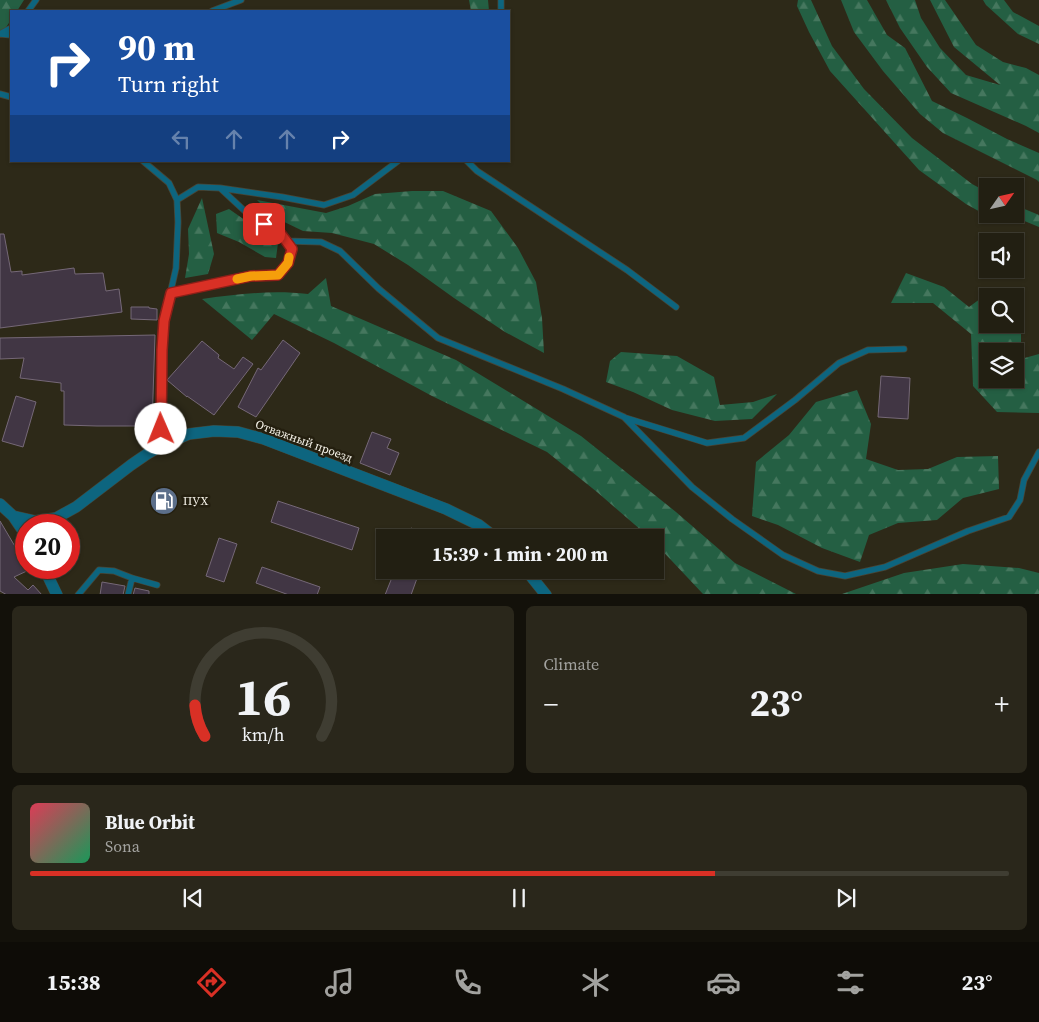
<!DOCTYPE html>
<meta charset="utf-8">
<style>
body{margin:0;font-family:"Source Serif 4",serif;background:#2a271b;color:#f1f3f6;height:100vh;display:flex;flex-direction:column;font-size:19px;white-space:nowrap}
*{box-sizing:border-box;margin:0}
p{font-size:16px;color:#a2a29f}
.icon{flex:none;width:28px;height:28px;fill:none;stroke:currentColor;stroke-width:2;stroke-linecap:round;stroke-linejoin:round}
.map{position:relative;height:594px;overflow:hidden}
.side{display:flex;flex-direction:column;gap:12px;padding:12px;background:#13110a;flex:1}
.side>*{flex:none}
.guide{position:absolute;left:10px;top:10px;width:500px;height:152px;border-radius:0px;box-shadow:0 1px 4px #0004,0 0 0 1px #3f3d32;background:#1a4fa0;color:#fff;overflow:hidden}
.needle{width:32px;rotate:56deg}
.buttons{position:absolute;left:979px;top:178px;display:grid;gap:10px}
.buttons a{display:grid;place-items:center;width:45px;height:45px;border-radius:0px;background:#221f12;box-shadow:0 1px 4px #0004,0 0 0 1px #3f3d32;font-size:25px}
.speed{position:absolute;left:15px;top:514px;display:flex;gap:10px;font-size:25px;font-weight:700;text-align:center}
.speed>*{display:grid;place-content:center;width:65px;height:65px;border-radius:50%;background:#221f12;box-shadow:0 1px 4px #0004,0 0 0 1px #3f3d32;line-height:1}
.speed .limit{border:8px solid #d22;background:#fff;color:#111}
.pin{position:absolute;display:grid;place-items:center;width:42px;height:42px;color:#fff;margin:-21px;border-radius:10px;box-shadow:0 2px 8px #0006}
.me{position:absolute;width:55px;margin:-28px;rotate:359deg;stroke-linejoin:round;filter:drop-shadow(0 0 4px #0008)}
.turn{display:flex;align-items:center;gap:18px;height:105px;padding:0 25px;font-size:22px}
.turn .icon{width:65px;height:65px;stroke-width:2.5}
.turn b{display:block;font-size:35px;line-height:42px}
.lanes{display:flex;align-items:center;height:48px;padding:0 25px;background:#0003;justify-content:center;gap:25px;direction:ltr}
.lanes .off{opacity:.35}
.big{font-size:38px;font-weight:700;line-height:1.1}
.side .tile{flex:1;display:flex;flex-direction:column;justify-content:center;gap:8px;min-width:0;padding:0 18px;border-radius:8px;background:#2a271b}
.side .dial{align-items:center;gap:0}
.dial svg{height:130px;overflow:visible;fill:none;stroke:#3f3d32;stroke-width:7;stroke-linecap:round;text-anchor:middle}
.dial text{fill:#f1f3f6;stroke:none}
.song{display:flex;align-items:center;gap:15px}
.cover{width:60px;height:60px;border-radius:8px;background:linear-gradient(135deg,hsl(350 70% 55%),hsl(150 70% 35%))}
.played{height:5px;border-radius:2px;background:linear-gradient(90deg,#d93025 70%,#3f3d32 70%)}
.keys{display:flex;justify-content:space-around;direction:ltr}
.heat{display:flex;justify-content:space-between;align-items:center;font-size:28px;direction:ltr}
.side .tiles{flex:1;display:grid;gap:12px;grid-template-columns:1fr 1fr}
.tile:last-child{grid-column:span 2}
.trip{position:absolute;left:376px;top:529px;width:288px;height:50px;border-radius:0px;background:#221f12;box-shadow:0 1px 4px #0004,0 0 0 1px #3f3d32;font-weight:700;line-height:50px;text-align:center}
.dock{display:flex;height:80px;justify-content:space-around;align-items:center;background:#0e0c07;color:#a2a29f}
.dock .icon{width:35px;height:35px}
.dock .current{color:#d93025}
.dock b{font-size:22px;color:#f1f3f6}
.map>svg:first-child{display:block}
.forest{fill:url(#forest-firs);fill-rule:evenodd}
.building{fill:#413644;stroke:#756877}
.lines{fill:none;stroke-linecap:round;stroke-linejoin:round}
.service-casing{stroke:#494535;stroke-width:7}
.minor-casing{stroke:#494535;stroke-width:12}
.service{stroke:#0d657f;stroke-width:5.5}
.minor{stroke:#0d657f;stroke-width:11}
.route-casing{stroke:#8d1f18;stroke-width:12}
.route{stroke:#d93025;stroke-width:9}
.slow{stroke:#f59e0b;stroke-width:9}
.labels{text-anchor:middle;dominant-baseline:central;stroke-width:5;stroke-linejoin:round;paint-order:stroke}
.street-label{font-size:12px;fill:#f7f4ea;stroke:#241f0f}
.poi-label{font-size:12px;fill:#f7f4ea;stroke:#241f0f;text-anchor:start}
</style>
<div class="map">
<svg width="1039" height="595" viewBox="0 0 1039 595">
<defs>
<pattern id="forest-firs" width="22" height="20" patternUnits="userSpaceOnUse" patternTransform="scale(1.25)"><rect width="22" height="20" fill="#245f43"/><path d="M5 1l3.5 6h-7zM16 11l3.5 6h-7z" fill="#45775e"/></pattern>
</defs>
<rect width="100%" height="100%" fill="#2d2918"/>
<path class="forest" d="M0,0h24l-7,11h-6v9l-9,13 -2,-1z
M469,0h19l1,11h-18z
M798,0h13l21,46 32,43 48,49 60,46 15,8 1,22h27v-9l24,10v12l-17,-7 -22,3 -34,-19 -47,-34 -89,-99 -21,-39 -12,-26z
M841,0h26l20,35 18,13 27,53 35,17 40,21 32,14v29l-2,-2 -94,-47 -23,-19 -37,-43 -29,-39z
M886,0h29l6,18 19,30 26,27 34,10 -46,-38 -24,-47h15l31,45 27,17 23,6 13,7v58l-13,-7 -75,-33 -24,-26 -27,-39z
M983,0h21l9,12 26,14v18l-21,-10 -32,-29z
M412,191h31l48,20 27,37 18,34 6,36 2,35 -39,-21 -51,-34 -46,-33 -34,-21 -42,-11 -29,-2 -29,-14 -17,-17 69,13 22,-7 27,-12z
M202,198l12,56 -6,20 -23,4 4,-24 -1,-25z
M229,209l49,34 -2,15 -11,-1 -26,-15 -22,-9 -1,-19z
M906,273l38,14 25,20 15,-11 3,1 1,27h27v-10l6,6v39l18,-5v59l-42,-1 -24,-26 -2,-52 -38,-31h-42zM988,351h27v28h-27z
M326,278l5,28 125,54 125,76 95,76 59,51 61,31h-93l-48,-51v-5l-6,-1 -52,-45 -50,-40 -115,-56 -98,-53 -60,-29 -22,26 -50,-41c36,-5 70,-9 106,-5z
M621,352l56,4 37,21 6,28 33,-3 24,-8 -25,25 -37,2 -43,-11 -39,-18 -27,-10 4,-21z
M857,390l14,34 -5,35 32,11 30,-1 29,-12 41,-1 1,33 -36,9 -26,22 -39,3 -29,12 -9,27 -38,-14 -44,-23 -26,-9 4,-54 33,-27 27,-33z
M963,564l56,4 20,5v21h-202h5l62,-21z"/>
<path class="building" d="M0,234h4l7,38 11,-1v4l52,-7 1,6 28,-1 3,18 13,-2 3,23 -122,16z
M131,307h18v1l8,1v11l-26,-1z
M155,335l-3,91h-55l-33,-1v-34h-3v-8l-41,-5 4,-20 -24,1v-21z
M283,340l17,13 -44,64 -18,-10 20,-39 3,2z
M202,341l17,14 -1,3 16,11 9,-12 10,7 -39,51 -27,-19v1l-20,-17z
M881,376l29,2 -2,41 -30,-2z
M16,396l20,6 -13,45 -21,-6z
M372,432l19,7 -4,9 12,5 -9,22 -30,-12z
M278,501l81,27 -7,22 -81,-28z
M0,521l26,44v3l3,2 -15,7 14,13 5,-5 9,10h-35l-7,-4z
M411,528l24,9v1h-28z
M219,538l18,6 -13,38 -18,-6z
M262,567l58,20 -3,8h-28l-33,-12z
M395,570h25l-9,25h-26z
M102,582l23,4 -2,9h-23z
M135,588l14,3v4h-16z"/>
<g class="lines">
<defs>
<path id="service" d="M501,0v11
M28,11l8,-11
M212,11l29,-11
M0,34l11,-6
M0,34l11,1
M0,94l11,3
M143,161l26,22 8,17 1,22 -2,46 -12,53 -2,29 -2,62 1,34
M467,161l10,10 150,99 49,37
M220,188l62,9 42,8 29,-10 45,-34
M286,241l35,1 19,9 39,38 59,49 125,51 61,28 68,70 40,32 51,36 35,16 27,5 40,-9 83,-36 41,-14 11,-17 4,-20 15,-28
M171,293l80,-17 27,-1 10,-12 3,-14 -10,-15 -33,-20 -28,-26 -22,-1 -21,13
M626,418l81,25 37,-5 51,-38 44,-37 29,-13 36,-1
M78,595l21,-25 15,1 18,7
M128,595l4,-17 25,7"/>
<path id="minor" d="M0,504l13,12 22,5 21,-3 20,-11 55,-42 16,-11 14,-8 28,-12 25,-3 24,1 26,7 182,70 33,16 17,13
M13,516l13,19
M44,568l13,27
M526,570l20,25"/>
</defs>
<use href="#service" class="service-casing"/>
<use href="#minor" class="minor-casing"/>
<use href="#service" class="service"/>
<use href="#minor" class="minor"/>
</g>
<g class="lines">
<defs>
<path id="route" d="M161,429l1,-79 2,-29 7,-28 80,-17 27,-1 10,-12 4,-14 -11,-15 -17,-10"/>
</defs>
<use href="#route" class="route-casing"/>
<use href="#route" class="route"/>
<path class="slow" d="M237,279l14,-3 27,-1 10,-12 1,-6"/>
</g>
<defs>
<symbol id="fuel-disc" viewBox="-11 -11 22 22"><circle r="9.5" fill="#5c6f8a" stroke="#241f0f"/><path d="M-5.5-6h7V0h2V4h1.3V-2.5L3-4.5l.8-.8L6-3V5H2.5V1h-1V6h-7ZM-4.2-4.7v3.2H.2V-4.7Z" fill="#fff"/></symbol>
</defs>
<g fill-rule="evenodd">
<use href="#fuel-disc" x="148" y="485" width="32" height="32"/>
</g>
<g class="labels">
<g class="street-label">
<text transform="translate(304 441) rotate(20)">Отважный проезд</text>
</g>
<g class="poi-label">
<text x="183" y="501">ПУХ</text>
</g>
</g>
</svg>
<div class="buttons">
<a><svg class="needle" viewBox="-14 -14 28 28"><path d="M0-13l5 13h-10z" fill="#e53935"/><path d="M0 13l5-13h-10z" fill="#a2a29f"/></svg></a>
<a><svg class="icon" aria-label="sound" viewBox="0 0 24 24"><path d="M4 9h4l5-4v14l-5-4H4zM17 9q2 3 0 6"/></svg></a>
<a><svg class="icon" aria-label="search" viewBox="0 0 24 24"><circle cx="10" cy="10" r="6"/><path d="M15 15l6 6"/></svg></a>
<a><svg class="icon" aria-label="layers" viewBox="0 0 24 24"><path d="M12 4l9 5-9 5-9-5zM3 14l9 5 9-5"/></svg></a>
</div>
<div class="speed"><div class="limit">20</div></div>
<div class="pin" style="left:264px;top:224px;background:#d93025"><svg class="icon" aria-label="arrive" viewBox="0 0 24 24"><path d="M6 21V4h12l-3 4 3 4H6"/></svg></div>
<svg class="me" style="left:161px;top:429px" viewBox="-20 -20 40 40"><circle r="19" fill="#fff"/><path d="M0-13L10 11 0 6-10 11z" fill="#d93025"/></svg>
<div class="trip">15:39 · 1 min · 200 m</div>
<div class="guide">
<div class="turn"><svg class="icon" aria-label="right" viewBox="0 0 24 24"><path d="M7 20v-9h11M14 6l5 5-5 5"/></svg><div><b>90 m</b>Turn right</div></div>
<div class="lanes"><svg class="icon off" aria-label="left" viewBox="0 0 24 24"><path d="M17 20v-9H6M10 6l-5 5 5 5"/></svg><svg class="icon off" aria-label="ahead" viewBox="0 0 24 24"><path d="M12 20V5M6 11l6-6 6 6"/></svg><svg class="icon off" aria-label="ahead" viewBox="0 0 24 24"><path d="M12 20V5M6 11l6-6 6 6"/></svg><svg class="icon" aria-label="right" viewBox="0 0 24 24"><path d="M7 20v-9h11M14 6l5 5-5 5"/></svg></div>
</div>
</div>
<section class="side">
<div class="tiles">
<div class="tile dial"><svg viewBox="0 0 100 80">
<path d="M14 69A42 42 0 1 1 86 69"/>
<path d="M14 69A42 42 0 0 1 8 50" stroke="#d93025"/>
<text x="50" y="56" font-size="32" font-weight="700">16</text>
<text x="50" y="72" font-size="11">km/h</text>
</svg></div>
<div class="tile"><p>Climate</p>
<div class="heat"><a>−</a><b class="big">23°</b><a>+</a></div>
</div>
<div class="tile">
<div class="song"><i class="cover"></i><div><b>Blue Orbit</b><p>Sona</p></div></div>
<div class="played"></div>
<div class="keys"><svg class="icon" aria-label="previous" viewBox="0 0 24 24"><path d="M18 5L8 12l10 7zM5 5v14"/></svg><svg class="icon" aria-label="pause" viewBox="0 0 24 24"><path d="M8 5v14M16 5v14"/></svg><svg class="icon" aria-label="next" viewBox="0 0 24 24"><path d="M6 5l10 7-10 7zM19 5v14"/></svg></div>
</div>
</div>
</section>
<nav class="dock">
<b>15:38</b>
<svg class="icon current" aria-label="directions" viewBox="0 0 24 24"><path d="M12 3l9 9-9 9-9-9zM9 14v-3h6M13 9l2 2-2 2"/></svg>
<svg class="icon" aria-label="music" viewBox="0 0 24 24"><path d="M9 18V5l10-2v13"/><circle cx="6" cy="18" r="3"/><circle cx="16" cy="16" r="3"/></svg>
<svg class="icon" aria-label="phone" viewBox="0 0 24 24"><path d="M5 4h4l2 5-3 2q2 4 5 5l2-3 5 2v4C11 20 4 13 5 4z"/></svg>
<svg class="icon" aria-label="climate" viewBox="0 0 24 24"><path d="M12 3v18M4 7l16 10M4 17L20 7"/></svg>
<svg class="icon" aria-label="car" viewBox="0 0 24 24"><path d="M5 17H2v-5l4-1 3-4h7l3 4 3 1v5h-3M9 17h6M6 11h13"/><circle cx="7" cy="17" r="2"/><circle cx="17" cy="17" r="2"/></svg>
<svg class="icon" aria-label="filters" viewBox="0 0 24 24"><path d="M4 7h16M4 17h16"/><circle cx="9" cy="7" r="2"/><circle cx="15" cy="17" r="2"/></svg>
<b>23°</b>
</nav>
